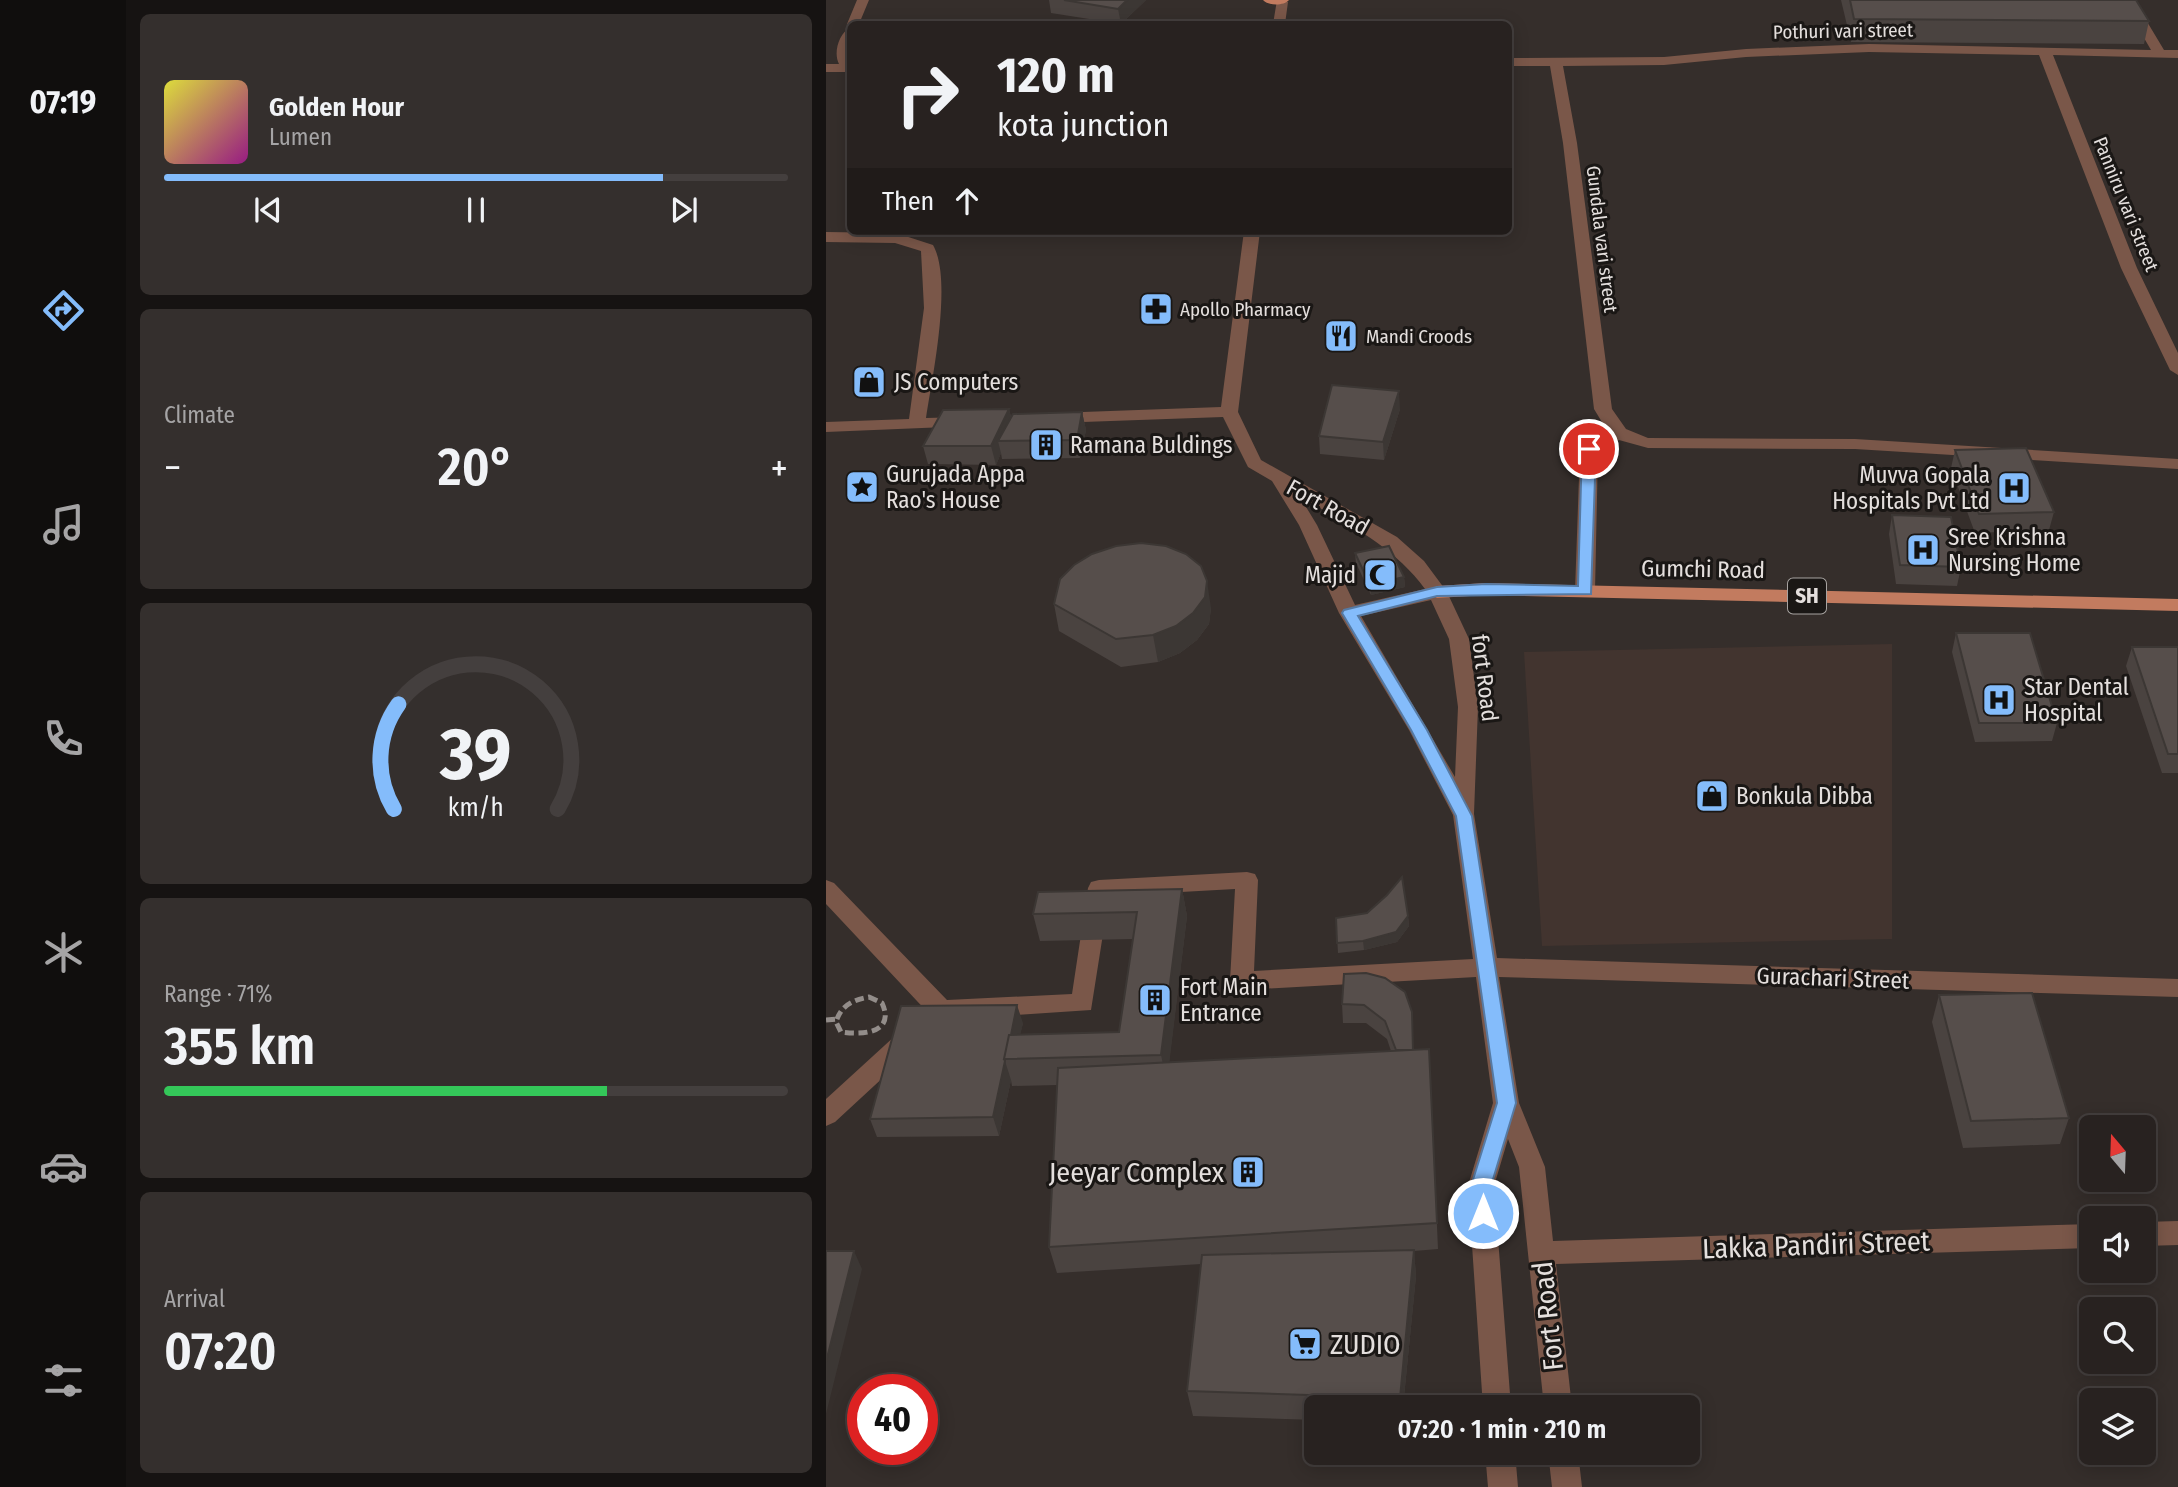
<!DOCTYPE html>
<meta charset="utf-8">
<style>
body{margin:0;font-family:"Fira Sans Condensed",sans-serif;background:#342f2d;color:#f1f3f6;height:100vh;display:flex;flex-direction:column;font-size:26px;white-space:nowrap}
*{box-sizing:border-box;margin:0}
p{font-size:23px;color:#a5a4a5}
.icon{flex:none;width:38px;height:38px;fill:none;stroke:currentColor;stroke-width:2;stroke-linecap:round;stroke-linejoin:round}
.map{position:relative;flex:1;overflow:hidden}
.drawer{display:flex;flex-direction:column;gap:14px;padding:14px;background:#161312;width:700px}
.drawer>*{flex:none}
.hud{position:absolute;left:21px;top:21px;width:665px;height:214px;border-radius:10px;box-shadow:0 4px 18px #0003,0 0 0 2px #443f3e;background:#282220;color:#f1f3f6;overflow:hidden}
.needle{width:46px;rotate:341deg}
.buttons{position:absolute;left:1253px;top:1115px;display:grid;gap:14px}
.buttons a{display:grid;place-items:center;width:77px;height:77px;border-radius:10px;background:#282220;box-shadow:0 4px 18px #0003,0 0 0 2px #443f3e;font-size:35px}
.speed{position:absolute;left:21px;top:1374px;display:flex;gap:14px;font-size:35px;font-weight:700;text-align:center}
.speed>*{display:grid;place-content:center;width:91px;height:91px;border-radius:50%;background:#282220;box-shadow:0 4px 18px #0003,0 0 0 2px #443f3e;line-height:1}
.speed .limit{border:10px solid #d22;background:#fff;color:#111}
.pin{position:absolute;display:grid;place-items:center;width:60px;height:60px;color:#fff;margin:-30px;border:4px solid #fff;border-radius:50%;box-shadow:0 2px 7px #0007}
.me{position:absolute;width:77px;margin:-38px;rotate:0deg;stroke-linejoin:round;filter:drop-shadow(0 0 5px #0008)}
.turn{display:flex;align-items:center;gap:24px;height:147px;padding:0 35px;font-size:32px}
.turn .icon{width:91px;height:91px;stroke-width:2.5}
.turn b{display:block;font-size:49px;line-height:60px}
.then{display:flex;align-items:center;height:66px;padding:0 35px;background:#0003;gap:14px;font-size:26px}
.big{font-size:52px;font-weight:600;line-height:1.1}
.drawer .card{flex:1;display:flex;flex-direction:column;justify-content:center;gap:10px;min-width:0;padding:0 24px;border-radius:10px;background:#342f2d}
.drawer .dial{align-items:center;gap:0}
.dial svg{height:182px;overflow:visible;fill:none;stroke:#443f3e;stroke-width:7;stroke-linecap:round;text-anchor:middle}
.dial text{fill:#f1f3f6;stroke:none}
.song{display:flex;align-items:center;gap:21px}
.cover{width:84px;height:84px;border-radius:10px;background:linear-gradient(135deg,hsl(60 70% 55%),hsl(310 70% 35%))}
.played{height:7px;border-radius:4px;background:linear-gradient(90deg,#84bcfb 80%,#443f3e 80%)}
.keys{display:flex;justify-content:space-around;direction:ltr}
.heat{display:flex;justify-content:space-between;align-items:center;font-size:38px;direction:ltr}
.charge{height:10px;border-radius:5px;background:linear-gradient(90deg,#34c759 71%,#443f3e 0)}
.trip{position:absolute;left:478px;top:1395px;width:396px;height:70px;border-radius:10px;background:#282220;box-shadow:0 4px 18px #0003,0 0 0 2px #443f3e;font-weight:600;line-height:70px;text-align:center}
main{display:flex;flex:1;min-height:0}
.menu{display:flex;flex-direction:column;width:126px;justify-content:space-around;align-items:center;background:#100e0d;color:#a5a4a5}
.menu .icon{width:49px;height:49px}
.menu .selected{color:#84bcfb}
.menu b{font-size:32px;color:#f1f3f6}
.map>svg:first-child{display:block}
.built{fill:#42342f}
.lines{fill:none;stroke-linecap:round;stroke-linejoin:round}
.path{stroke:#938d8a;stroke-width:5;stroke-dasharray:9 4.5;stroke-linecap:butt}
.minor{fill:#7a5749;fill-rule:evenodd}
.major{fill:#c27b5f;fill-rule:evenodd}
.wall{fill:#4a4340}
.shaded-wall{fill:#3c3734}
.building{fill:#564e4b;stroke:#3c3734;stroke-width:2}
.route{fill:#84bcfb;stroke:#567aa3;stroke-width:2}
.labels{text-anchor:middle;dominant-baseline:central;stroke-width:6;stroke-linejoin:round;paint-order:stroke}
.far-street-label{font-size:19px;fill:#e4dfdd;stroke:#1a1715}
.far-poi-label{font-size:19px;fill:#e4dfdd;stroke:#1a1715;text-anchor:start}
.shield{fill:#1a1715;stroke:#a7a3a1;stroke-width:2}
.shield-label{font-size:21px;font-weight:bold;fill:#e4dfdd}
.poi-label{font-size:23px;fill:#e4dfdd;stroke:#1a1715;text-anchor:start}
.street-label{font-size:23px;fill:#e4dfdd;stroke:#1a1715}
.near-poi-label{font-size:28px;fill:#e4dfdd;stroke:#1a1715;text-anchor:end}
.near-street-label{font-size:28px;fill:#e4dfdd;stroke:#1a1715}
</style>
<main>
<nav class="menu">
<b>07:19</b>
<svg class="icon selected" aria-label="directions" viewBox="0 0 24 24"><path d="M12 3l9 9-9 9-9-9zM9 14v-3h6M13 9l2 2-2 2"/></svg>
<svg class="icon" aria-label="music" viewBox="0 0 24 24"><path d="M9 18V5l10-2v13"/><circle cx="6" cy="18" r="3"/><circle cx="16" cy="16" r="3"/></svg>
<svg class="icon" aria-label="phone" viewBox="0 0 24 24"><path d="M5 4h4l2 5-3 2q2 4 5 5l2-3 5 2v4C11 20 4 13 5 4z"/></svg>
<svg class="icon" aria-label="climate" viewBox="0 0 24 24"><path d="M12 3v18M4 7l16 10M4 17L20 7"/></svg>
<svg class="icon" aria-label="car" viewBox="0 0 24 24"><path d="M5 17H2v-5l4-1 3-4h7l3 4 3 1v5h-3M9 17h6M6 11h13"/><circle cx="7" cy="17" r="2"/><circle cx="17" cy="17" r="2"/></svg>
<svg class="icon" aria-label="filters" viewBox="0 0 24 24"><path d="M4 7h16M4 17h16"/><circle cx="9" cy="7" r="2"/><circle cx="15" cy="17" r="2"/></svg>
</nav>
<section class="drawer">
<div class="card">
<div class="song"><i class="cover"></i><div><b>Golden Hour</b><p>Lumen</p></div></div>
<div class="played"></div>
<div class="keys"><svg class="icon" aria-label="previous" viewBox="0 0 24 24"><path d="M18 5L8 12l10 7zM5 5v14"/></svg><svg class="icon" aria-label="pause" viewBox="0 0 24 24"><path d="M8 5v14M16 5v14"/></svg><svg class="icon" aria-label="next" viewBox="0 0 24 24"><path d="M6 5l10 7-10 7zM19 5v14"/></svg></div>
</div>
<div class="card"><p>Climate</p>
<div class="heat"><a>−</a><b class="big">20°</b><a>+</a></div>
</div>
<div class="card dial"><svg viewBox="0 0 100 80">
<path d="M14 69A42 42 0 1 1 86 69"/>
<path d="M14 69A42 42 0 0 1 16 23" stroke="#84bcfb"/>
<text x="50" y="56" font-size="32" font-weight="700">39</text>
<text x="50" y="72" font-size="11">km/h</text>
</svg></div>
<div class="card"><p>Range · 71%</p><b class="big">355 km</b><div class="charge"></div></div>
<div class="card"><p>Arrival</p><b class="big">07:20</b></div>
</section>
<div class="map">
<svg width="1352" height="1487" viewBox="0 0 1352 1487">
<rect width="100%" height="100%" fill="#352e2b"/>
<path class="built" d="M1066,644v295l-350,7 -18,-294z"/>
<g class="lines">
<path class="path" d="M43,997l13,6c14,31 -21,32 -41,29l-5,-10c5,-17 17,-22 33,-25z
M0,1020l11,-1"/>
<path class="minor" d="M31,0h12l-10,24 -11,3 -1,-3z
M451,0l11,2 -3,22h-12z
M1296,0h12l30,50h14v8l-125,-3 84,213 41,85v22l-8,-5 -49,-102 -82,-213 -170,-3 -123,5 -82,8 -101,1 14,77 35,266 14,20 22,9 207,1 323,20v10l-323,-20 -207,-1 -29,-8 -21,11 -3,140 -3,4h-14l-3,-4 5,-142 28,-17 -14,-23 -31,-266 -13,-77h-42v-8l156,-1 82,-8 123,-5 282,6z
M24,28v44h-24v-8h13c-6,-11 0,-31 11,-36z
M418,231h16l-22,181 23,48 136,77 27,24 23,31 22,47 9,68 -4,107 23,144 681,21v18l-679,-20 20,126 26,64 8,74 538,-17v24l-535,16 16,143h-28l-25,-240 -11,-28 -14,47 17,221h-28l-15,-221 25,-83 -17,-126 -234,13 -8,-2 -4,-7 5,-92 -126,7 -18,114 -150,10 -9,-3 -106,-113v-24l8,3 113,117 125,-6 16,-106 3,-6 8,-2 148,-8 8,2 3,6 -4,91 219,-12 -20,-144 -44,-85 -70,-117 -40,-88 -27,-44 -24,-14 -25,-50 -168,6 -9,-5 9,-5 166,-6zM474,497c46,26 93,48 125,92l-70,16 -38,-80zM605,600l18,39 9,68 -3,70 -94,-161z
M0,232l70,1 37,12c20,35 -1,133 -7,173l38,-1 9,5 -3,4 -144,6v-10l83,-3 15,-111 -3,-57 -26,-8 -69,-1z
M79,1032l9,3 3,7 -3,7 -79,73 -9,4v-27l70,-64z
M1352,1221v24l-34,1v-24z
M659,1452h30l3,35h-30z
M722,1452h30l4,35h-30z"/>
<path class="major" d="M437,0h26c-5,6 -21,6 -26,0z
M660,583l692,16v12l-692,-16 -49,3 -10,-6 10,-6z"/>
</g>
<path class="wall" d="M223,0h97l-25,24 -70,-11z
M1015,0h295l13,21 -5,23 -293,-2z
M183,409l2,8 71,-5 4,18 -6,28 -78,1 -1,-6 -5,12 -68,-1 -5,-18z
M574,409l-16,51 -64,-6 -1,-18z
M1129,450l99,62 -5,18 -74,3 -24,-65z
M1066,515l69,52 -4,19 -61,-2 -7,-50z
M529,553l49,24 1,10 -34,8 -15,-32z
M228,604l157,4 -2,16 -12,16 -17,13 -22,9 -37,5 -62,-36z
M1130,633l101,90 -5,18 -77,1 -23,-90z
M1306,647h46v126h-16l-36,-107z
M356,889l5,27 -18,146 222,-11 -4,-12 -21,-16h-23l-1,-19 2,-30 70,76 15,-1 9,200 -24,2 2,25 -13,131h-87v13l-123,-4 -6,-25 14,-127 -144,9 -8,-26 8,-162 -45,1 -1,-6 -12,56 -122,1 -7,-18 153,-96 -3,11 99,-2 14,-93 -93,2 -7,-27z
M582,916l1,10 -12,16 -33,8 -26,3 -2,-35z
M1113,995l130,123 -9,26 -97,4 -31,-126z"/>
<path class="shaded-wall" d="M301,0h19l-25,24 -3,-15z
M573,391l1,18 -16,51 -1,-18z
M183,409l4,18 -15,14 3,12 -5,12 -5,-19z
M256,412l4,18 -6,28 -3,-18z
M578,577l1,10 -34,8 -1,-10z
M381,581l4,27 -2,16 -12,16 -17,13 -22,9 -5,-27z
M356,889l5,27 -20,166 -6,-27z
M582,916l1,10 -12,16 -33,8 -1,-9z
M191,1005l6,18 -8,36h-10z
M179,1061l6,19 -12,56 -6,-19z
M588,1250l2,26 -13,131h-2l-1,-9z
M28,1251l8,18 -36,145v-52z"/>
<path class="building" d="M238,0h63l-9,9z
M1024,0h286l13,21 -295,-2z
M506,385l67,6 -16,51 -64,-6z
M183,409l-18,37h-68l20,-36z
M256,412l-5,28 -79,1 15,-27z
M1200,448l28,64 -75,2 -24,-64z
M1066,515l59,2 10,50 -61,-2z
M315,543l25,3 20,8 15,12 6,15 -2,16 -12,16 -17,13 -23,9 -37,4 -62,-35 6,-25 14,-14 18,-11 24,-8z
M563,546l15,31 -34,8 -15,-32z
M1130,633h74l27,90h-78z
M1306,647h46v107h-10z
M576,877l6,39 -12,16 -33,9 -26,2 -1,-25 31,-5 20,-18z
M356,889l-21,166 -157,4 5,-24 110,-3 18,-120 -104,2 5,-22z
M540,973l19,5 20,14 7,20 1,38h-17l-11,-29 -21,-16 -22,-1 2,-30z
M1206,993l37,125 -98,3 -32,-126z
M191,1005l-6,30h-2l-5,24 1,2 -12,56 -123,2 31,-113z
M603,1049l8,174 -388,24 9,-179z
M588,1250l-14,148 -213,-7 15,-136z
M0,1251h28l-28,111z"/>
<path class="route" d="M763,445l7,4 -5,145 -154,2 -79,20 69,114 45,86 44,287 -25,83 2,27 -3,6 -7,3 -7,-3 -5,-33 26,-83 -41,-287 -45,-86 -69,-117 2,-3 93,-23 49,-3 92,2 4,-137z"/>
<defs>
<symbol id="pharmacy-square" viewBox="-11 -11 22 22"><rect x="-9" y="-9" width="18" height="18" rx="4" fill="#84bcfb" stroke="#1a1715"/><path d="M-2-6h4v4h4v4h-4v4h-4v-4h-4v-4h4Z" fill="#111"/></symbol>
<symbol id="restaurant-square" viewBox="-11 -11 22 22"><rect x="-9" y="-9" width="18" height="18" rx="4" fill="#84bcfb" stroke="#1a1715"/><path d="M-5-6h1v4h1v-4h1v4h1v-4h1v5L-1.5 .5V6h-2V.5L-5-1ZM5-6V6H3V1.5H1.5Q1.5-4 5-6Z" fill="#111"/></symbol>
<symbol id="shop-square" viewBox="-11 -11 22 22"><rect x="-9" y="-9" width="18" height="18" rx="4" fill="#84bcfb" stroke="#1a1715"/><path d="M-5-2.5h2.3a2.7 3.5 0 0 1 5.4 0H5L5.5 6h-11ZM-1.5-2.5h3a1.5 2.3 0 0 0-3 0Z" fill="#111"/></symbol>
<symbol id="building-square" viewBox="-11 -11 22 22"><rect x="-9" y="-9" width="18" height="18" rx="4" fill="#84bcfb" stroke="#1a1715"/><path d="M-4-6H4V6H1V3H-1V6H-4ZM-2.5-4.3h1.7v1.8h-1.7ZM.8-4.3h1.7v1.8H.8ZM-2.5-1h1.7V.8h-1.7ZM.8-1h1.7V.8H.8Z" fill="#111"/></symbol>
<symbol id="sight-square" viewBox="-11 -11 22 22"><rect x="-9" y="-9" width="18" height="18" rx="4" fill="#84bcfb" stroke="#1a1715"/><path d="M0-6L1.8-2.2L6-1.7L2.9 1.2L3.7 5.4L0 3.3L-3.7 5.4L-2.9 1.2L-6-1.7L-1.8-2.2Z" fill="#111"/></symbol>
<symbol id="hospital-square" viewBox="-11 -11 22 22"><rect x="-9" y="-9" width="18" height="18" rx="4" fill="#84bcfb" stroke="#1a1715"/><path d="M-5-5h3v3.5h4V-5h3V5h-3V1.5h-4V5h-3Z" fill="#111"/></symbol>
<symbol id="mosque-square" viewBox="-11 -11 22 22"><rect x="-9" y="-9" width="18" height="18" rx="4" fill="#84bcfb" stroke="#1a1715"/><path d="M3.5-4.9A6 6 0 1 0 3.5 4.9A5 5 0 1 1 3.5-4.9Z" fill="#111"/></symbol>
<symbol id="supermarket-square" viewBox="-11 -11 22 22"><rect x="-9" y="-9" width="18" height="18" rx="4" fill="#84bcfb" stroke="#1a1715"/><path d="M-6-5.5h2.5l.6 2H6L4.5 2H-2.5L-4.4-4H-6ZM-1.5 3.2a1.3 1.3 0 1 0 .1 0ZM3 3.2a1.3 1.3 0 1 0 .1 0Z" fill="#111"/></symbol>
</defs>
<g fill-rule="evenodd">
<use href="#pharmacy-square" x="311" y="290" width="38" height="38"/>
<use href="#restaurant-square" x="496" y="317" width="38" height="38"/>
<use href="#shop-square" x="24" y="363" width="38" height="38"/>
<use href="#building-square" x="201" y="426" width="38" height="38"/>
<use href="#sight-square" x="17" y="468" width="38" height="38"/>
<use href="#hospital-square" x="1169" y="469" width="38" height="38"/>
<use href="#hospital-square" x="1078" y="531" width="38" height="38"/>
<use href="#mosque-square" x="535" y="556" width="38" height="38"/>
<use href="#hospital-square" x="1154" y="681" width="38" height="38"/>
<use href="#shop-square" x="867" y="777" width="38" height="38"/>
<use href="#building-square" x="310" y="981" width="38" height="38"/>
<use href="#building-square" x="403" y="1153" width="38" height="38"/>
<use href="#supermarket-square" x="460" y="1325" width="38" height="38"/>
</g>
<g class="labels">
<g class="far-street-label">
<text transform="translate(1017 31) rotate(-1)">Pothuri vari street</text>
<text transform="translate(1300 204) rotate(68)">Panniru vari street</text>
<text transform="translate(776 239) rotate(83)">Gundala vari street</text>
</g>
<g class="far-poi-label">
<text x="354" y="309">Apollo Pharmacy</text>
<text x="540" y="336">Mandi Croods</text>
</g>
<rect class="shield" x="962" y="578.5" width="38" height="35" rx="5"/>
<g class="shield-label">
<text x="981" y="596">SH</text>
</g>
<g class="poi-label">
<text x="68" y="382">JS Computers</text>
<text x="244" y="445">Ramana Buldings</text>
<text x="60" y="474">Gurujada Appa<tspan x="60" dy="26">Rao's House</tspan></text>
<text x="1164" y="475" text-anchor="end">Muvva Gopala<tspan x="1164" dy="26">Hospitals Pvt Ltd</tspan></text>
<text x="1122" y="537">Sree Krishna<tspan x="1122" dy="26">Nursing Home</tspan></text>
<text x="530" y="575" text-anchor="end">Majid</text>
<text x="1198" y="687">Star Dental<tspan x="1198" dy="26">Hospital</tspan></text>
<text x="910" y="796">Bonkula Dibba</text>
<text x="354" y="987">Fort Main<tspan x="354" dy="26">Entrance</tspan></text>
</g>
<g class="street-label">
<text transform="translate(502 507) rotate(29)">Fort Road</text>
<text transform="translate(877 569) rotate(1)">Gumchi Road</text>
<text transform="translate(659 678) rotate(83)">fort Road</text>
<text transform="translate(1007 978) rotate(2)">Gurachari Street</text>
</g>
<g class="near-poi-label">
<text x="398" y="1172">Jeeyar Complex</text>
<text x="504" y="1344" text-anchor="start">ZUDIO</text>
</g>
<g class="near-street-label">
<text transform="translate(990 1245) rotate(-2)">Lakka Pandiri Street</text>
<text transform="translate(722 1316) rotate(-96)">Fort Road</text>
</g>
</g>
</svg>
<div class="buttons">
<a><svg class="needle" viewBox="-14 -14 28 28"><path d="M0-13l5 13h-10z" fill="#e53935"/><path d="M0 13l5-13h-10z" fill="#a5a4a5"/></svg></a>
<a><svg class="icon" aria-label="sound" viewBox="0 0 24 24"><path d="M4 9h4l5-4v14l-5-4H4zM17 9q2 3 0 6"/></svg></a>
<a><svg class="icon" aria-label="search" viewBox="0 0 24 24"><circle cx="10" cy="10" r="6"/><path d="M15 15l6 6"/></svg></a>
<a><svg class="icon" aria-label="layers" viewBox="0 0 24 24"><path d="M12 4l9 5-9 5-9-5zM3 14l9 5 9-5"/></svg></a>
</div>
<div class="speed"><div class="limit">40</div></div>
<div class="pin" style="left:763px;top:449px;background:#d93025"><svg class="icon" aria-label="arrive" viewBox="0 0 24 24"><path d="M6 21V4h12l-3 4 3 4H6"/></svg></div>
<svg class="me" style="left:657px;top:1213px" viewBox="-20 -20 40 40"><circle r="17" fill="#84bcfb" stroke="#fff" stroke-width="3"/><path d="M0-11L8 9 0 5-8 9z" fill="#fff"/></svg>
<div class="trip">07:20 · 1 min · 210 m</div>
<div class="hud">
<div class="turn"><svg class="icon" aria-label="right" viewBox="0 0 24 24"><path d="M7 20v-9h11M14 6l5 5-5 5"/></svg><div><b>120 m</b>kota junction</div></div>
<div class="then">Then<svg class="icon" aria-label="ahead" viewBox="0 0 24 24"><path d="M12 20V5M6 11l6-6 6 6"/></svg></div>
</div>
</div>
</main>
